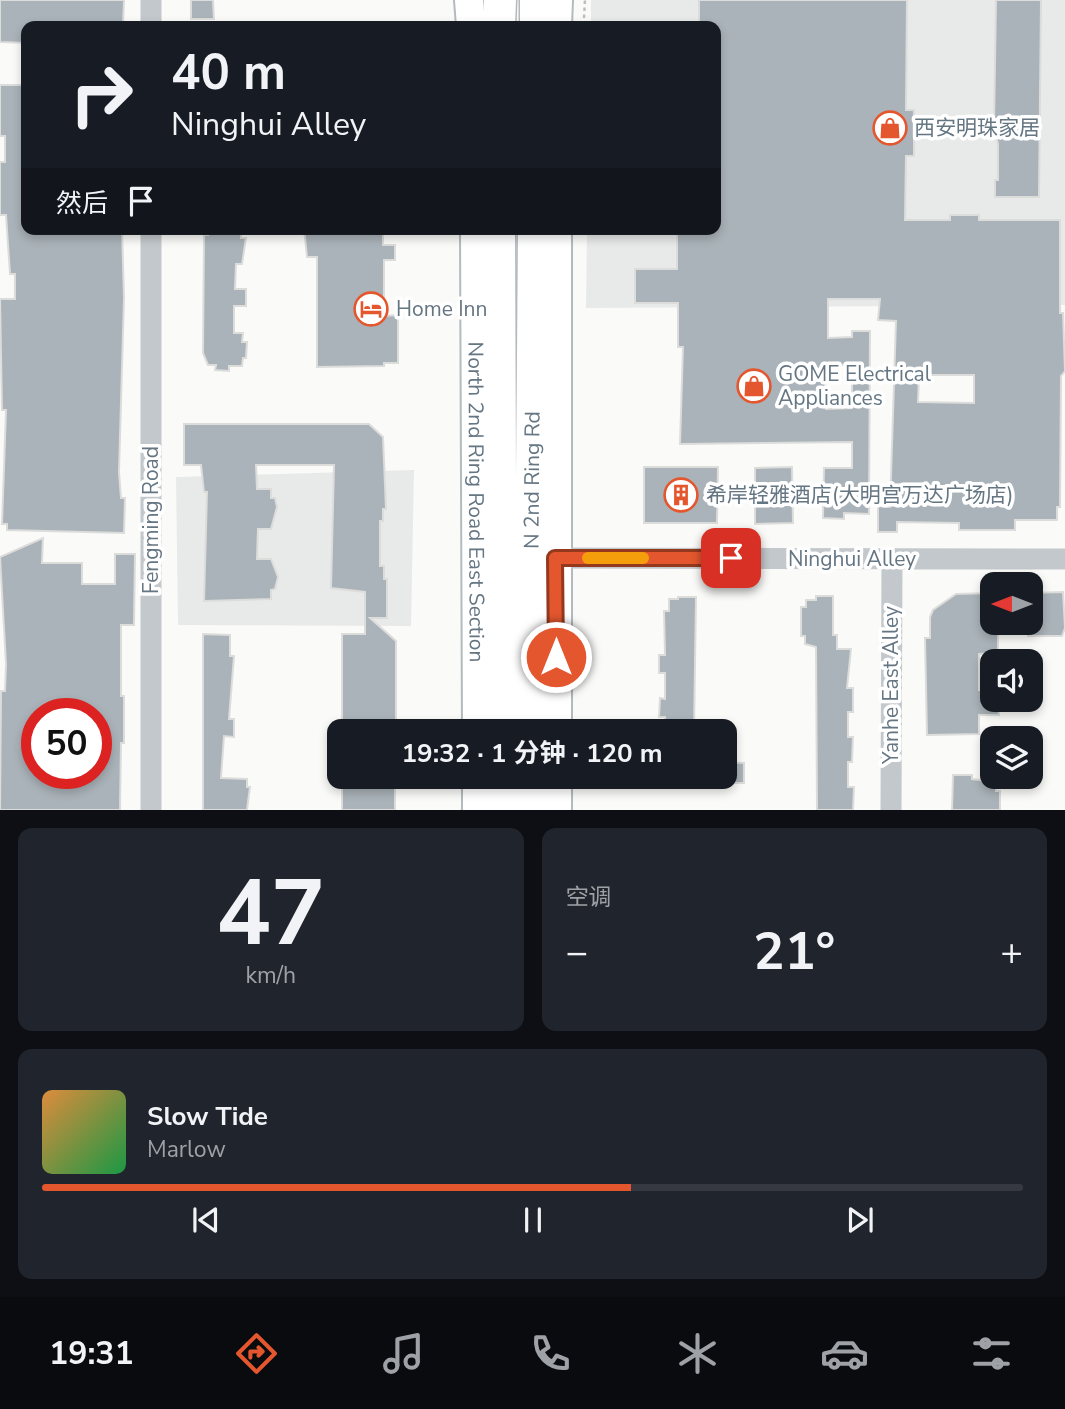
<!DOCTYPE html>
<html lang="zh">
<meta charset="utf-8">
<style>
body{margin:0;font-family:"Nunito Sans","Noto Sans SC",sans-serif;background:#20242c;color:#f1f3f6;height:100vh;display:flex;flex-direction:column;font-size:26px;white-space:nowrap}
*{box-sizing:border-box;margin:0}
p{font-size:23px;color:#9ea1a6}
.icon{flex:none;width:38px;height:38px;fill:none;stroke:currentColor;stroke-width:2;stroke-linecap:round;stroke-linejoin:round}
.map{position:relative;height:810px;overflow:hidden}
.sheet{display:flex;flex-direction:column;gap:18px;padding:18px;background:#0d0f14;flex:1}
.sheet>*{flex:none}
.top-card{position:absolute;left:21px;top:21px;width:700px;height:214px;border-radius:14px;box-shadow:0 4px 10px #0003;background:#171b24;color:#f1f3f6;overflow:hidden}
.needle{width:46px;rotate:270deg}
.controls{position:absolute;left:980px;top:572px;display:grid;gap:14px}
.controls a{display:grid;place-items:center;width:63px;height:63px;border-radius:14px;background:#171b24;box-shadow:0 4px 10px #0003;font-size:35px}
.speed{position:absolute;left:21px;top:698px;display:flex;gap:14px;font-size:35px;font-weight:700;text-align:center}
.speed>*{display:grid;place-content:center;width:91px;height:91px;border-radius:50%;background:#171b24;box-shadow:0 4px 10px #0003;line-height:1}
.speed .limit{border:10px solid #d22;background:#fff;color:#111}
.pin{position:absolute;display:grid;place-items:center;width:60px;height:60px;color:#fff;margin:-30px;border-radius:14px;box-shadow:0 4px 10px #0006}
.me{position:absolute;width:77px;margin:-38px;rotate:0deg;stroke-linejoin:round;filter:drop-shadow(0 0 5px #0008)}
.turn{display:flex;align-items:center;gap:24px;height:147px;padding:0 35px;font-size:32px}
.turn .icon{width:91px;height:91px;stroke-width:2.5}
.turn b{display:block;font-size:49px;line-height:60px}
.then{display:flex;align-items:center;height:66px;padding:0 35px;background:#0003;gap:14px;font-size:26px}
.big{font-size:52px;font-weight:700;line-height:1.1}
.sheet .tile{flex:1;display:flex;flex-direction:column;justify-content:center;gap:10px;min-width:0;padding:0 24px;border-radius:14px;background:#20242c}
.sheet .dial{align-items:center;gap:0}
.dial b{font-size:91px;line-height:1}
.song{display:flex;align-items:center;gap:21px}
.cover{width:84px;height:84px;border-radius:10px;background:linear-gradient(135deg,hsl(30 70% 55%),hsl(140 70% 35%))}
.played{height:7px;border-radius:4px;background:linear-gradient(90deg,#e4572e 60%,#363941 60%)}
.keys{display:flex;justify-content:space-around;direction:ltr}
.heat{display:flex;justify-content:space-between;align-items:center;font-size:38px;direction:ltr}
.sheet .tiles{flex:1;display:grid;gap:18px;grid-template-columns:1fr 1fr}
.tile:last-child{grid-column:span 2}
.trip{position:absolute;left:327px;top:719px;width:410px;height:70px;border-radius:14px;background:#171b24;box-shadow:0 4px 10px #0003;font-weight:700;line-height:70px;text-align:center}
.dock{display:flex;height:112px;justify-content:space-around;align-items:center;background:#090b0e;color:#9ea1a6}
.dock .icon{width:49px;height:49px}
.dock .active{color:#e4572e}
.dock b{font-size:32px;color:#f1f3f6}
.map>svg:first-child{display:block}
.built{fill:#e8e9e9}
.building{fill:#aab3b9;stroke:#dcdcda;stroke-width:2;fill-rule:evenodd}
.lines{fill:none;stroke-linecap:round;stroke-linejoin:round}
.major-casing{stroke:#b5babe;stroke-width:32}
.highway-casing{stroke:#b4b9bd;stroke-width:35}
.path{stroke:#bbbfc2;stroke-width:2.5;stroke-dasharray:3.5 3.5;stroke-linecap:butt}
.minor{stroke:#c3c8cc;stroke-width:21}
.major{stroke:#fff;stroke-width:28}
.highway{stroke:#fff;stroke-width:32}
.route-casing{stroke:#94391e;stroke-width:18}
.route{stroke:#e4572e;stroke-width:12}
.slow{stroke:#f59e0b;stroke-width:12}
.labels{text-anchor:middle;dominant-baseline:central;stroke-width:7;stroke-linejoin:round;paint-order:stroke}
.poi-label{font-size:21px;fill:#657683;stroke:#fff;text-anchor:start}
.street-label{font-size:21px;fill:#657683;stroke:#fff}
</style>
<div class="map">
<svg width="1065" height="811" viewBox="0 0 1065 811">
<rect width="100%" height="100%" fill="#fafaf8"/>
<path class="built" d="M591,0h474v305l-479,3 1,-79h129v-203h-125z
M414,470l-3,156 -233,-1 -2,-148z"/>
<path class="building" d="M0,0h124l-1,26h-97v17l-26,-1z
M191,0h22l1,19h-23z
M699,0h208l-1,110h8v46h-8l-1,64h45v-5h29v5h81v93h3l2,58 -4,5 -1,131h-3v13h-42v10h-56v-7l-62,-1v10h-19v-26l12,1 6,-186 -18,-1 2,-21h-52v39l24,-1v-6h18l-1,183 -25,-1v6l-21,-1 1,-50h28v-26l-172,2 3,-97h-5v-44h-43v-34h42v-40h39v-203h-17zM825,365h27v43l-26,1zM919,375h55v28l-56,-1z
M996,0h45l-2,197h-44v-17h3v-36l-4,-18z
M0,85h26v144h96l2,69 -5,174 2,26h4l-1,35 -117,-3v-6h-5l4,-114h-4l-2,-111h15v-25h-5l-4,-59h-6v-53h5v-26h-5z
M208,229l33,1v8h5l-4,26h-6l-1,25h11v17h-12v27h9l-1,9h5l-1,16h-3l-1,8h-13v5l-14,-1 1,-5h-8l-5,-12 1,-118h4z
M304,229h79v16h12v15h-11v56l14,-1v48h-14v3l-67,1v-110h-10z
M184,424h185l14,13 3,72h-3v12h-3v45h4v13h3v39h-17l26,23v91h-54v-98h23v-42l-34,-4 3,-123h-78l1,24h14v9h4l2,9 -6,22h-13l-1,30h14l7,18 -3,12 -4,1v9l-67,2 3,-109h-3l-3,-27h-17z
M644,467h74l-1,56h-73z
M792,467l1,56 -38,1v-56z
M43,538l-1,25h40v21h33v-30h20l-1,71h-13v71h3v47h-3l-1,67h-120l1,-119h4l1,-27 -6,-107zM37,714h59v60h-59z
M1063,592l2,36 -3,8h-34l3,-43z
M992,593v30h6v30l-19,1v36h13v10h7v15h-20v19l-52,1 -2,-97h5v-21l3,-7 23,-16z
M816,596h17v39h4v14h14l-4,39h6v24h-5v25h5l-1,25h-4v25h6l-1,23h-36l-1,-163 -11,-3v-8h-4v-29h5v-7h10z
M678,597h18l-2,135h-29v-15h-6l1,-19 5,1v-26h-6v-18h6l-1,-44h5v-12h9z
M203,634l27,1v21h4l-5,63h5v18l-10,-1 -3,42 26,1v8h3l-3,23h-44z
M724,762l20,1v20h-20z
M953,775h19v4l24,3v9h4v19h-48z
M342,777h53v33h-53z"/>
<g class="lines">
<defs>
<g id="major">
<path d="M469,0l2,26"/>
<path d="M557,26l1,-26"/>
<path id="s1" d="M475,229l2,503"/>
<path d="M557,229v503"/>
<path d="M557,777v34"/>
<path d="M477,811v-34"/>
</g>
<g id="highway">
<path d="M499,26l1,-26"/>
<path d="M536,26v-26"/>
<path d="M499,229l2,503"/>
<path id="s2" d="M530,732l4,-503"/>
<path d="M501,777v34"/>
<path d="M529,811l1,-34"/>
</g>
</defs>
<use href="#major" class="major-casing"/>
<use href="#highway" class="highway-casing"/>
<path class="path" d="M584,18l1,-18"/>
<path class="minor" d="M151,26v-26
M555,558l510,1
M151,811v-582
M891,811l1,-252"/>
<use href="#major" class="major"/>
<use href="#highway" class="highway"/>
</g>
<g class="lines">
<defs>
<path id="route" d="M556,657l-1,-99h176"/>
</defs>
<use href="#route" class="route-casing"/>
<use href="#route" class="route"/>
<path class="slow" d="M588,558h55"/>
</g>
<defs>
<symbol id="shop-ring" viewBox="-11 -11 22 22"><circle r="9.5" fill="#fff" stroke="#e4572e" stroke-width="1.5"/><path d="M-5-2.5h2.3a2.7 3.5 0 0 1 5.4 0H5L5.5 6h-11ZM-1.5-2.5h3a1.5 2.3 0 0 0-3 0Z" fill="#e4572e"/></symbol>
<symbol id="hotel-ring" viewBox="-11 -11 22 22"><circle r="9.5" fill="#fff" stroke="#e4572e" stroke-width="1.5"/><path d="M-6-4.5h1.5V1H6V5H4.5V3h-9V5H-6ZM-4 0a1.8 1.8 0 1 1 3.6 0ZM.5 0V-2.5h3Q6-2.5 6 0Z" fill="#e4572e"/></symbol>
<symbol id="building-ring" viewBox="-11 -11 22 22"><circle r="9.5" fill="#fff" stroke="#e4572e" stroke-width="1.5"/><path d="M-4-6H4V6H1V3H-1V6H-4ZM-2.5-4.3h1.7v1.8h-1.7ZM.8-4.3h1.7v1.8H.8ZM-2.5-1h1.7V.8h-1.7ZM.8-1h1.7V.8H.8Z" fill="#e4572e"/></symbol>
</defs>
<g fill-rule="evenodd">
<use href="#shop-ring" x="871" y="109" width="38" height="38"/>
<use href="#hotel-ring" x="352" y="290" width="38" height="38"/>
<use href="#shop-ring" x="735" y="367" width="38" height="38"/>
<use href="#building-ring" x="662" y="476" width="38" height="38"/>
</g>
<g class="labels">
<g class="poi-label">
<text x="914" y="128">西安明珠家居</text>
<text x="396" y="309">Home Inn</text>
<text x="778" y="374">GOME Electrical<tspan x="778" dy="24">Appliances</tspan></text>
<text x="706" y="495">希岸轻雅酒店(大明宫万达广场店)</text>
</g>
<g class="street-label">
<text stroke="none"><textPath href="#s2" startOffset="252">N 2nd Ring Rd</textPath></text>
<text stroke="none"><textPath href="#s1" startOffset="273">North 2nd Ring Road East Section</textPath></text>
<text transform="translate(151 520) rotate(-90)">Fengming Road</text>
<text x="852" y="559">Ninghui Alley</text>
<text transform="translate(891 685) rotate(-90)">Yanhe East Alley</text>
</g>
</g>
</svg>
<div class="controls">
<a><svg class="needle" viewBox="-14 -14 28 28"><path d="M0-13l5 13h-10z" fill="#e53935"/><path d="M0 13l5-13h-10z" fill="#9ea1a6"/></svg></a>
<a><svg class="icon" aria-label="sound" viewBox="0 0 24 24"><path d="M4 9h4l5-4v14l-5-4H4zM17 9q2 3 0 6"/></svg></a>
<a><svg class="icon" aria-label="layers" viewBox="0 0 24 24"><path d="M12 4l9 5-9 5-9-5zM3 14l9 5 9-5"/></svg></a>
</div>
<div class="speed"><div class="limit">50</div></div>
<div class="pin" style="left:731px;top:558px;background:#d93025"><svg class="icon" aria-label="arrive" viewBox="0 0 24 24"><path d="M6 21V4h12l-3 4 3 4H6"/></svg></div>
<svg class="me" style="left:556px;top:657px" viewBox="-20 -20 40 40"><circle r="17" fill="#e4572e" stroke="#fff" stroke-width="3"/><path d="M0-11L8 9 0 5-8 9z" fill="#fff"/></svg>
<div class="trip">19:32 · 1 分钟 · 120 m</div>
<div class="top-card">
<div class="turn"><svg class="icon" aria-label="right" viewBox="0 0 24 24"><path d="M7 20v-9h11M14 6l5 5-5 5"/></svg><div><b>40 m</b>Ninghui Alley</div></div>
<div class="then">然后<svg class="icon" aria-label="arrive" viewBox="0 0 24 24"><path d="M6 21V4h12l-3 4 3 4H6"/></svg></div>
</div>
</div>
<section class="sheet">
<div class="tiles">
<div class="tile dial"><b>47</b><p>km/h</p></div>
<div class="tile"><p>空调</p>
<div class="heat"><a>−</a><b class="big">21°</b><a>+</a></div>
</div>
<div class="tile">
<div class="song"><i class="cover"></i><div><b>Slow Tide</b><p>Marlow</p></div></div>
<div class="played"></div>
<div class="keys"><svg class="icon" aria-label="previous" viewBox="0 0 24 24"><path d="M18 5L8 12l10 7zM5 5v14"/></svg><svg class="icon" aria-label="pause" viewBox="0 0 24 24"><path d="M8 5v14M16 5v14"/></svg><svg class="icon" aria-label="next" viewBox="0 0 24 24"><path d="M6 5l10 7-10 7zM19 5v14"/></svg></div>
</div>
</div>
</section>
<nav class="dock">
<b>19:31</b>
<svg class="icon active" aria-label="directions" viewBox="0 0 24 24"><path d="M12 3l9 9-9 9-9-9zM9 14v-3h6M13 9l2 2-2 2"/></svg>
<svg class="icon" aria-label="music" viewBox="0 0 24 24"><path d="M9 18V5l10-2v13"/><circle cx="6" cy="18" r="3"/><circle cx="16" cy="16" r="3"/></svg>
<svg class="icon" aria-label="phone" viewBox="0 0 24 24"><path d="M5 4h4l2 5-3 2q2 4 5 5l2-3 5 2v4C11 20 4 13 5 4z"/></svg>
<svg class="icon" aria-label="climate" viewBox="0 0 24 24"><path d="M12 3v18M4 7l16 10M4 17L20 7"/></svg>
<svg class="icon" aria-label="car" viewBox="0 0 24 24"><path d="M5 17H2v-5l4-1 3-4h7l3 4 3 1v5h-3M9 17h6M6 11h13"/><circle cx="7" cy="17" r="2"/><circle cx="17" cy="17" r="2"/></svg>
<svg class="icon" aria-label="filters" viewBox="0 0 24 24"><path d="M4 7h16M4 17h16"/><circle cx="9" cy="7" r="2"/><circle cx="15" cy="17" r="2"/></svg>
</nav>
